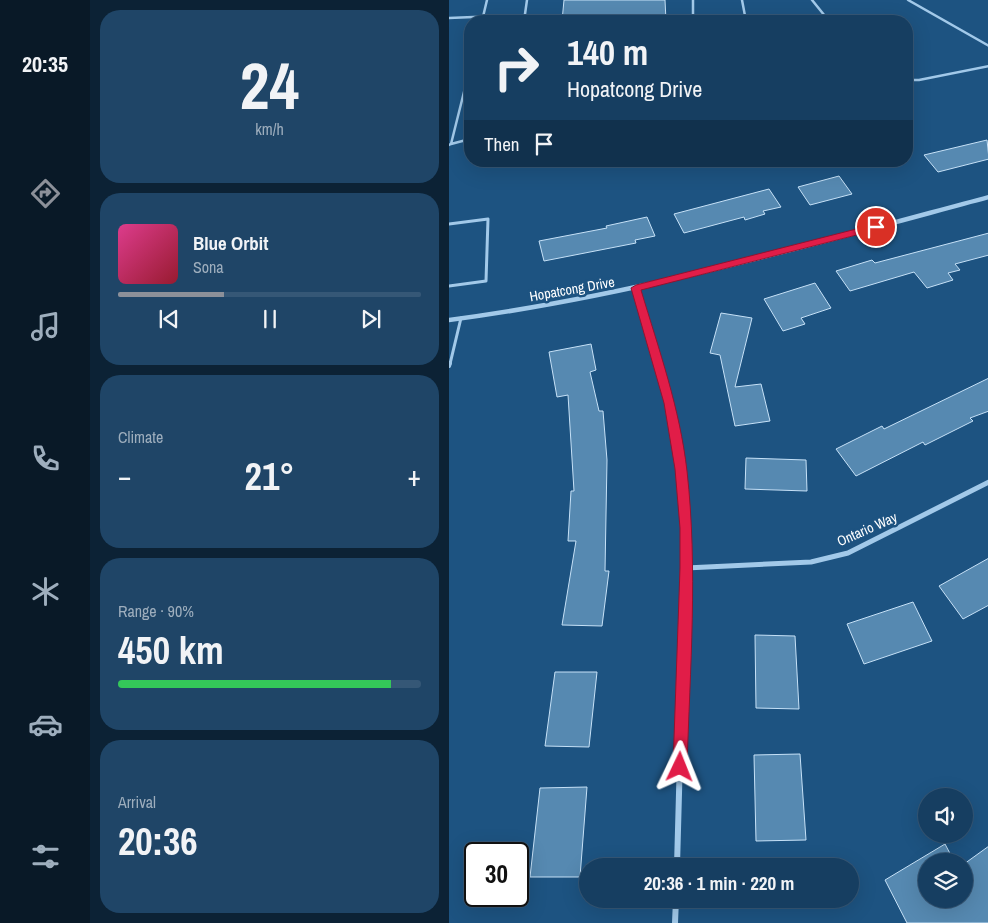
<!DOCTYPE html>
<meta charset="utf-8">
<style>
body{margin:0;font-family:"Archivo Narrow",sans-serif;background:#1f4567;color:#f1f3f6;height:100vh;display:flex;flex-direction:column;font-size:19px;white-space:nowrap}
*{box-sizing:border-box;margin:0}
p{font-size:16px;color:#9eaebd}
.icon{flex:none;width:28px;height:28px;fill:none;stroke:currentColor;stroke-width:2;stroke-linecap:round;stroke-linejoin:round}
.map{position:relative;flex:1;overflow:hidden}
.details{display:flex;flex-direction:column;gap:10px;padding:10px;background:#0c2235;width:359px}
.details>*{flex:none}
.hud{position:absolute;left:15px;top:15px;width:449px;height:152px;border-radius:20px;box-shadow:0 5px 20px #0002,0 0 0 1px #355776;background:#163e61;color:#f1f3f6;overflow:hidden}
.buttons{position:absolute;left:469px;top:788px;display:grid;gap:10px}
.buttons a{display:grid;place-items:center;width:55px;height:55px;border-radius:50%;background:#163e61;box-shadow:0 5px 20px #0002,0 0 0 1px #355776;font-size:25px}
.speed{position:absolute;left:15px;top:842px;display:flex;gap:10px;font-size:25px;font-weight:700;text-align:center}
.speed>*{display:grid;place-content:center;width:65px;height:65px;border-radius:50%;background:#163e61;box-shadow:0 5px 20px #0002,0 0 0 1px #355776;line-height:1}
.speed .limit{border:2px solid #111;border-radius:8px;background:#fff;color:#111}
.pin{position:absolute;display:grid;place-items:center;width:42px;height:42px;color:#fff;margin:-21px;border:2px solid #fff;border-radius:50%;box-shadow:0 1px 5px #0007}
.me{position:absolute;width:55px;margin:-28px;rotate:2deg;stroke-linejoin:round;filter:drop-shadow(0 0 4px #0008)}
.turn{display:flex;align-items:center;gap:18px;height:105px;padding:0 20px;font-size:22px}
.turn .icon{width:65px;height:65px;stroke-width:2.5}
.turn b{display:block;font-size:35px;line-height:42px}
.then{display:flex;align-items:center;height:48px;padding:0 20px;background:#0003;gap:10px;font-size:19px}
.big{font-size:38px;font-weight:700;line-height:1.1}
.details .card{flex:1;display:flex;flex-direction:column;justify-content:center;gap:8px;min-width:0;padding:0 18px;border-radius:20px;background:#1f4567}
.details .dial{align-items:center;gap:0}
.dial b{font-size:65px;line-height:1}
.song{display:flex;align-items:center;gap:15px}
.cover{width:60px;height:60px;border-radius:8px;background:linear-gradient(135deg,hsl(330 70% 55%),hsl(350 70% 35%))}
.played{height:5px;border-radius:2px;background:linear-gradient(90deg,#8c9099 35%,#355776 35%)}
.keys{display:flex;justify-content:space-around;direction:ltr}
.heat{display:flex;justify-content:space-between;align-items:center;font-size:28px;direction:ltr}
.charge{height:8px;border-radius:4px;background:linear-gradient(90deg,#34c759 90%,#355776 0)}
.trip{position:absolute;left:130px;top:858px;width:280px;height:50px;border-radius:25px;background:#163e61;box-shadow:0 5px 20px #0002,0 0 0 1px #355776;font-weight:700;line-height:50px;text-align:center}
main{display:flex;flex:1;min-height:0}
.dock{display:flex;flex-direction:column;width:90px;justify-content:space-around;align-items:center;background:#091927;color:#9eaebd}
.dock .icon{width:35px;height:35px}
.dock .selected{color:#8c9099}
.dock b{font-size:22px;color:#f1f3f6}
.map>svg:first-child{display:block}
.building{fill:#5689b1;stroke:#c6e1f7}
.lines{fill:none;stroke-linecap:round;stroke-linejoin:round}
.service-far2{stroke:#a2c9e9;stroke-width:2.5}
.service-far1{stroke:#a2c9e9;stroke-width:3}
.service{stroke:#a2c9e9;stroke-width:4}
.minor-far2{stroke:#a2c9e9;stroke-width:4.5}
.minor-far1{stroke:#a2c9e9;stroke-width:5}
.minor{stroke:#a2c9e9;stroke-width:6}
.route{fill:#e11d48;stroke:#92132f}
.labels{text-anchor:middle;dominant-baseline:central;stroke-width:5;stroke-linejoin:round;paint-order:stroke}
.street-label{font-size:14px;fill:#fff;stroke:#1d5381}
</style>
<main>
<nav class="dock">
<b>20:35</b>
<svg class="icon selected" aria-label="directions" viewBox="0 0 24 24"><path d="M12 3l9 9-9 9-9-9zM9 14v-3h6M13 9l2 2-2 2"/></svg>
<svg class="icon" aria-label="music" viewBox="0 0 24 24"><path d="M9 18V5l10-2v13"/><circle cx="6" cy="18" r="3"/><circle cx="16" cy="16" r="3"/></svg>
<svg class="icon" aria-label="phone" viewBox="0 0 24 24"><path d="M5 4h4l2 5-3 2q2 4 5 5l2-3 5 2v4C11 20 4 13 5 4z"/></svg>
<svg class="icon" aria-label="climate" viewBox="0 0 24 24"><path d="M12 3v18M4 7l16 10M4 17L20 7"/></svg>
<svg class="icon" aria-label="car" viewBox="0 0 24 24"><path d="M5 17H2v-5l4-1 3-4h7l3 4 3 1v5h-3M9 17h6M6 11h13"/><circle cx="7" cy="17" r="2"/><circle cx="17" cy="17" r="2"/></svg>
<svg class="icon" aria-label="filters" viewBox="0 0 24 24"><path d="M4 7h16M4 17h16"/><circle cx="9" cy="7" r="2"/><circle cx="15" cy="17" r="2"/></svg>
</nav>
<section class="details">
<div class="card dial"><b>24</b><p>km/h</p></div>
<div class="card">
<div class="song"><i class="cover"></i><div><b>Blue Orbit</b><p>Sona</p></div></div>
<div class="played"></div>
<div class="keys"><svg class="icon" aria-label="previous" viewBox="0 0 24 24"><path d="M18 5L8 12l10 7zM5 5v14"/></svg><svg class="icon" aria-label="pause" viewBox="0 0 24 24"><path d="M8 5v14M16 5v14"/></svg><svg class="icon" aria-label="next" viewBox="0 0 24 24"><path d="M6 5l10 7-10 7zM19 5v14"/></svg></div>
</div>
<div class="card"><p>Climate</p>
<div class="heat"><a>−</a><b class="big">21°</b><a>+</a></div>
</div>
<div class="card"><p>Range · 90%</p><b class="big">450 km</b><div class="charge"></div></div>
<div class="card"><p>Arrival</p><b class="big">20:36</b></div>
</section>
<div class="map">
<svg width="540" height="923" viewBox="0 0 540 923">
<rect width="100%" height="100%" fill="#1d5381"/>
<path class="building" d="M115,0h101l1,21h-104z
M538,140l2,19 -51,13 -14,-17z
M390,176l13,18 -42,11 -12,-18z
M320,189l12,18 -18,4 2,3 -20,6 -1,-3 -60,16 -10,-19z
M198,217l8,19 -20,4 1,3 -92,18 -5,-20 68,-13 -1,-2z
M540,233v22l-34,9 5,6 -12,3 5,7 -26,8 -13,-16 -64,19 -14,-20 36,-11 3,3z
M366,283l16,25 -30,10 4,6 -22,7 -19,-32z
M272,313l31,5 -17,69 26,-3 9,37 -35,5 -15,-71 -10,-2z
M142,344l5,26 -6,2 9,39h4l4,49 -2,111h4l-7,55 -40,-1 14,-84h-8l3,-50h3l-6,-96 -11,2 -8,-45z
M540,378v33l-19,7 3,3 -48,24 -2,-3 -67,34 -20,-27 46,-23 2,3z
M297,458l60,2 1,31 -62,-2z
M540,558v47l-26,14 -24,-33z
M464,602l19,39 -68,23 -17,-40z
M306,635l40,1 4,73 -43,-1z
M106,672h42l-8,75 -44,-1z
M351,754l6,86 -50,1 -2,-86z
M138,787l-7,90h-50l10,-89z
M496,844l9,17h-27v38h37v-35l25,-18v77h-82l-22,-43z"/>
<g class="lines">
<path class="service-far2" d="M244,0v21
M293,0l4,21
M363,0l17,21
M459,0l81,46
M0,18l75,-3
M33,21l5,-21
M75,21l3,-21
M458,80h12l70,-14
M2,144l19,-5
M0,145l2,-1 19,-76"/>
<path class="service-far1" d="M0,224l39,-5 -2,62 -37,5
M1,364l11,-46"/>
<path class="service" d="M0,366l1,-3"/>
<path class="minor-far2" d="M187,288l22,76
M0,320c184,-24 361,-75 540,-123"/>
<path class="minor-far1" d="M209,363c16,53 27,110 28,166 0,28 -2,56 -2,85
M237,568l125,-6 37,-9 141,-71"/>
<path class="minor" d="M228,866l7,-254
M226,923l1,-24"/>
</g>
<path class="route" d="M427,224l5,3 -1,2 -239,61c18,60 39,119 46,181 11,98 3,197 0,296l-2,5 -5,2 -5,-2 -2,-5 7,-199v-40l-5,-59 -11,-66 -33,-115 5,-3z"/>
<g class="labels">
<g class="street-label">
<text transform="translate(123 289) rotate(-10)">Hopatcong Drive</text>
<text transform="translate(418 529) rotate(-24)">Ontario Way</text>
</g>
</g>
</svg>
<div class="buttons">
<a><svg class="icon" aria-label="sound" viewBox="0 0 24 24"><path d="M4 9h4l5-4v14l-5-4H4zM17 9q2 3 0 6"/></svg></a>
<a><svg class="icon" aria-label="layers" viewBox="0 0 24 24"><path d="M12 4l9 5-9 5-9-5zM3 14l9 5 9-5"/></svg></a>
</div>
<div class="speed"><div class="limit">30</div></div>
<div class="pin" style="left:427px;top:227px;background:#d93025"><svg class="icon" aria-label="arrive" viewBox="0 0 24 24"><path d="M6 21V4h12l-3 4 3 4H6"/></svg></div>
<svg class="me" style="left:231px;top:767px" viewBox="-20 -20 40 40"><path d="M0-17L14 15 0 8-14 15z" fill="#e11d48" stroke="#fff" stroke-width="4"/></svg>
<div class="trip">20:36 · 1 min · 220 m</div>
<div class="hud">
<div class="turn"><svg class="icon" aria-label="right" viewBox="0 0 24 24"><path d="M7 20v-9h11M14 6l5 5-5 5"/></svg><div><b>140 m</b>Hopatcong Drive</div></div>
<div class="then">Then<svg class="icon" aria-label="arrive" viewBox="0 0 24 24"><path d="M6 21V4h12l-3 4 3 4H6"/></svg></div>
</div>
</div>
</main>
